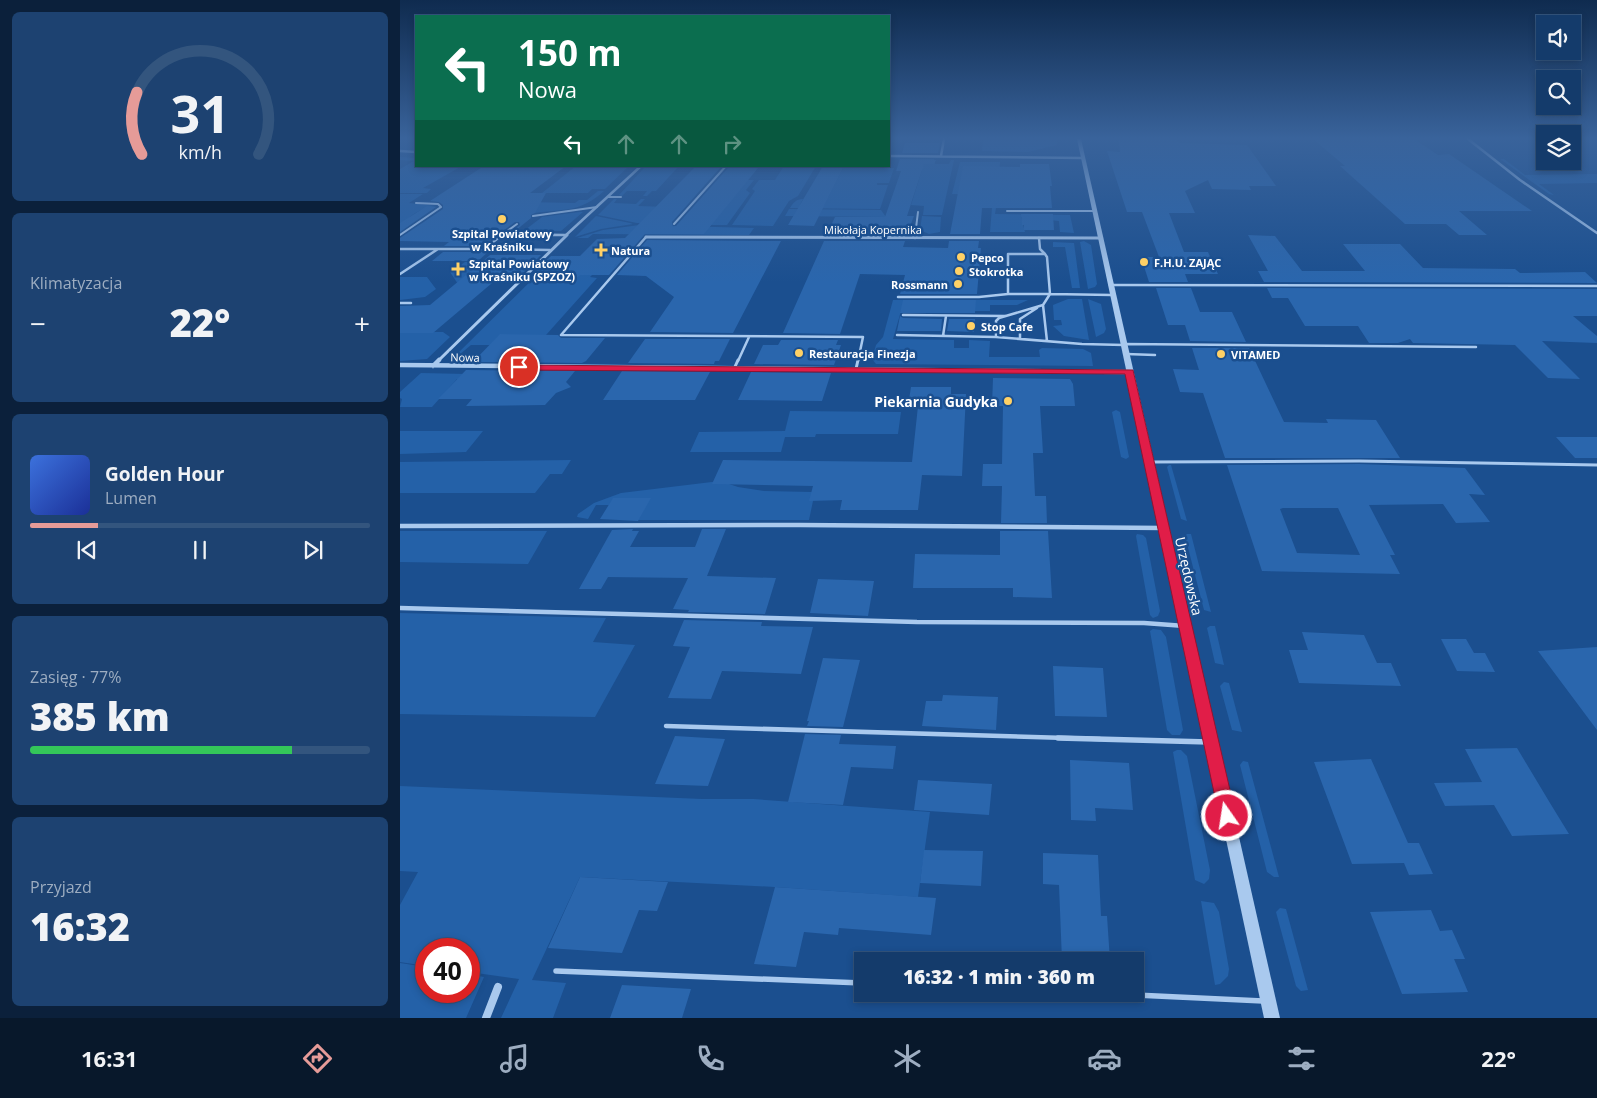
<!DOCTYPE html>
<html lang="pl">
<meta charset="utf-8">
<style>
body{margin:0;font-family:"Open Sans",sans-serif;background:#1d4271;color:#f1f3f6;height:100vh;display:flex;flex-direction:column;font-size:19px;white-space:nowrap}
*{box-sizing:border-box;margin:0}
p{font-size:16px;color:#9dadc1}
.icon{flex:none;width:28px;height:28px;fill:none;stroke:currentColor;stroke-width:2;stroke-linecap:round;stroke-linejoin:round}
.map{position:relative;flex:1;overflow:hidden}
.side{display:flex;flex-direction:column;gap:12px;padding:12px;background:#0b203b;width:400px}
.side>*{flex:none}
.guide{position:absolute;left:15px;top:15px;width:475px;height:152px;border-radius:0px;box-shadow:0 2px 8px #0003,0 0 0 1px #33557e;background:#0b6e4f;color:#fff;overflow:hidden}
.controls{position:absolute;left:1136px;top:15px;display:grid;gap:10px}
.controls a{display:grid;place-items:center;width:45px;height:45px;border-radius:0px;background:#143b6b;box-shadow:0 2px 8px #0003,0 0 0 1px #33557e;font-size:25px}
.speed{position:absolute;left:15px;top:938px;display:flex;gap:10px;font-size:25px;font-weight:700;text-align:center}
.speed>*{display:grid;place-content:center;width:65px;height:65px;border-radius:50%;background:#143b6b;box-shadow:0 2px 8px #0003,0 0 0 1px #33557e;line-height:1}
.speed .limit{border:8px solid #d22;background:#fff;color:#111}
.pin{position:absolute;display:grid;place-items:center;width:42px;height:42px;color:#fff;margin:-21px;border:2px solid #fff;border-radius:50%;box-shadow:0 1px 5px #0007}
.me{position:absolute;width:55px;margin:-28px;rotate:347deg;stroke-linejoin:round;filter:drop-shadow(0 0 4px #0008)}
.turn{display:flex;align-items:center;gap:18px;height:105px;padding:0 20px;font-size:22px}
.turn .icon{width:65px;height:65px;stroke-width:2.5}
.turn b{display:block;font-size:35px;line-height:42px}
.lanes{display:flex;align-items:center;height:48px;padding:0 20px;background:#0003;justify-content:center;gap:25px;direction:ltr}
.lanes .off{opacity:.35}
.big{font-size:38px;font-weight:800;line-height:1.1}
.side .tile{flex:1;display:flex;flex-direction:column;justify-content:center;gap:8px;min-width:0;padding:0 18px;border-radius:8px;background:#1d4271}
.side .dial{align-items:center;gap:0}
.dial svg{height:130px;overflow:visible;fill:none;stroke:#33557e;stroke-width:7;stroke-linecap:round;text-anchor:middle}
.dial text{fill:#f1f3f6;stroke:none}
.song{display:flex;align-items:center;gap:15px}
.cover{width:60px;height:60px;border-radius:8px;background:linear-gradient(135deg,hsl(220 70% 55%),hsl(230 70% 35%))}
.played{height:5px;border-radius:2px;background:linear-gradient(90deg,#e69b98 20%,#33557e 20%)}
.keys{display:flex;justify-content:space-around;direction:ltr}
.heat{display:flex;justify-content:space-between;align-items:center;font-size:28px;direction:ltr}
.charge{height:8px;border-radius:4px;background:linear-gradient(90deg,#34c759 77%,#33557e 0)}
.trip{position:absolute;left:454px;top:952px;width:290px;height:50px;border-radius:0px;background:#143b6b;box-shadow:0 2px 8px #0003,0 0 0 1px #33557e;font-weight:800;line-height:50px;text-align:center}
.tab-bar{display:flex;height:80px;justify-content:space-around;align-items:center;background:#08182b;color:#9dadc1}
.tab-bar .icon{width:35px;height:35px}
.tab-bar .on{color:#e69b98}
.tab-bar b{font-size:22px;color:#f1f3f6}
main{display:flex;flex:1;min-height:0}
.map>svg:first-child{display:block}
.green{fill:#2461a8}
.building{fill:#2a66ad;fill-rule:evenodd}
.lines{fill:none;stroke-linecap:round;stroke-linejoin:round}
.service-far4{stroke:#a9c9ee;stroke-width:2}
.service-far3{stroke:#a9c9ee;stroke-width:2.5}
.service-far2{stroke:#a9c9ee;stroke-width:3}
.service-far1{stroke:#a9c9ee;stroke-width:4.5}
.service{stroke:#a9c9ee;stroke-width:5.5}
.minor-far3{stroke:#a9c9ee;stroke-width:2.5}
.minor-far2{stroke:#a9c9ee;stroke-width:3}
.minor-far1{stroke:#a9c9ee;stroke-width:4.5}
.minor{stroke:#a9c9ee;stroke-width:8}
.tertiary{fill:#a9c9ee;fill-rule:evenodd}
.route{fill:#e11d48;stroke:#92132f}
.poi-dot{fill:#ffd166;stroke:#1b4f8f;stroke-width:2}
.labels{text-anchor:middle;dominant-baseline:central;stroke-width:5;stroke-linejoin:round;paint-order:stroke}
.far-street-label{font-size:11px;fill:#fff;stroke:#1b4f8f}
.far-poi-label{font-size:11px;font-weight:bold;fill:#fff;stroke:#1b4f8f;text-anchor:start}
.poi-label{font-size:14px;font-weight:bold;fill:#fff;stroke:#1b4f8f;text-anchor:end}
.street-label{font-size:14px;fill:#fff;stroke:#1b4f8f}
</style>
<main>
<section class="side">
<div class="tile dial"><svg viewBox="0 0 100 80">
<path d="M14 69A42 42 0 1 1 86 69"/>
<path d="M14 69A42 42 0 0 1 11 31" stroke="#e69b98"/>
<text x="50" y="56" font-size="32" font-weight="700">31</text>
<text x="50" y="72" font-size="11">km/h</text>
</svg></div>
<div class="tile"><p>Klimatyzacja</p>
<div class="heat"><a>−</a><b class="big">22°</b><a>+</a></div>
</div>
<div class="tile">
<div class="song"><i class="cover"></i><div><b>Golden Hour</b><p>Lumen</p></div></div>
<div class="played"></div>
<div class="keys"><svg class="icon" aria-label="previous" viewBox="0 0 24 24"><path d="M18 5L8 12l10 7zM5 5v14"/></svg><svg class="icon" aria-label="pause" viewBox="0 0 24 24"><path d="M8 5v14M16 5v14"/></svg><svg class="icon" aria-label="next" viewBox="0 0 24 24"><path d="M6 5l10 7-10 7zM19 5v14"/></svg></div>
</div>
<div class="tile"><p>Zasięg · 77%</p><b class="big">385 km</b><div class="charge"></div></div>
<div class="tile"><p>Przyjazd</p><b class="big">16:32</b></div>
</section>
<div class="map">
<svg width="1197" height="1018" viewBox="0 0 1197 1018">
<rect width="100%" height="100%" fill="#1b4f8f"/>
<path class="green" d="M583,139h74v6l-29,7 -46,-1z
M0,157l16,1v8h46l-39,22 8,1 -4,4h-27v-24l14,-8 -14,-1z
M502,159h32l1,5h14l2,-4h3l-12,55h-19l1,-9 -13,-1 11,-35 -22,-4z
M1100,159h4l21,16 72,-1v9l-58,1 15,11 -5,-1z
M560,162h40l-2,24h10v22h-12l-1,6 75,1 4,18 -14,-1 -1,-11 -38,-4 4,15h-35l3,-37 -41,-1z
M176,166h53l-24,23h-13l-4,4h-46z
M246,166h33l-23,25h-4l-5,5h-4l4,-5h-20l-5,5 -3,-1z
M384,166h32l-18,30 -9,5 -16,25 -41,-1 23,-34 -3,-2 7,-9h16z
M444,166l50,2 -5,15h-12v2h11l-8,24 -90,-1c3,-5 6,-9 13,-9l-3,6h24z
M319,180h35l-8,10 4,3 -23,32h-16z
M198,191h6c-23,21 -39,18 -69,22l-10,-11 50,1 4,-3h8z
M0,194h23l-14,9 28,3c-17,2 -29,9 -37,24z
M214,199h3l-3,4 22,1 5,-5h4l-7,7 30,1 -10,17 -21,-1 -39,-8z
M389,209l92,1 5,7 -101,-1z
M179,212h4l-22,19 -36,-1 17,-13z
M196,216l34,7 3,1 -32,5 -26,8z
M522,216l19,1 -1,15 -11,2 -9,-4z
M239,225l115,3 -5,7 -156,-1 -5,4h-11l26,-8z
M684,241l7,4 6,39 -2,3 -7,2 -8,-47z
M653,242l21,1 6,45h-8l-7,-41h-12z
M65,262h17l-24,22 -8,-12z
M144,268l48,7 -2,2 7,1 -51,57h-9l-21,22 2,-12h-47l-12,10 -2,-1z
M0,277h27l9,12 -11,8 -25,3z
M668,299h14l7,41 -25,-4 -11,-10 9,-1 -1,-5h-7l-1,-15z
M688,299l13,5 5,25 -2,4 -8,4z
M493,300h135l-11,5h-27v6h-89l-8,28 61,1v8h15v-8l21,1 -1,16h51l-1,-7 3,-2 41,1 8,4 2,13 -217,-2 -4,-5 4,-14 7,-8z
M35,332h8l7,5 -23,22 -27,2v-28z
M21,373l45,1 -6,5h-3l-25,28h-32l2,-8 -2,-1v-6z
M716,410l4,2 9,45 -3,2 -5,-2 -9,-45z
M390,411l111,1 -3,22h-82l-1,3h-30l-4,15h-91l9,-20 86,-1z
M0,431h83l-17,21 -66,2z
M171,460l-9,14h-12l-15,19h-135v-31z
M769,465h2l16,56 -6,-2 -14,-52z
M320,481l18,6 26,4 48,1 1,9 -4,19h-171l12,-22h-36l-5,7h-13l-8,14 -11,-2 1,-3 16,-11 27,-10z
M0,531h147l-19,33 -128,-2z
M737,534l6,1 3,3 14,73 -2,5 -5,2 -3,-3 -14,-79z
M787,534h4l20,78 -7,-2 -19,-74z
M0,613l206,5 -13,24 42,3 -40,72 -195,-3z
M810,626h5l9,39 -9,-2 -8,-35z
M753,629l8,1 5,7 17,93 -3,5h-8l-5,-5 -17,-99z
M824,682l5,1 13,49 -10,-2 -12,-44z
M777,750h4l6,6 23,114 -1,9 -5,5 -9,-4 -22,-128z
M843,761l5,1 31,115h-5l-7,-5 -27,-107z
M0,786l302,13h51l177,13 -12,85 -143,-10 -195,-10 -48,103 34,3 -13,35h-52l18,-39 -50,-7v-23h-43v17l-26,-4v-57l18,-33 -18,-1z
M801,901l13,2 5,9 10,57 -1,7 -8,8 -5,1z
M880,908l6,1 22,81 -7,1 -5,-5 -20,-74z
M0,963l26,4v24h43v-17l15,3 -18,41h-66z"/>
<path class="building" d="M719,139l58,1 3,3 67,2 29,41h-27l2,4 -39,-1 -4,-9 -23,11 10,22h-26l15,39h24l10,22h-33l3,8h-39l-8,-25h18l-17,-45h-15l-20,-61 13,1z
M913,139h101l24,16 11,-1 83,57h-73l28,24h-28l-13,-11h-41l-65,-58h5z
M505,143h35l-2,10h-36z
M500,159l36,1 -2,4h-10l-17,52h7l-7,18h-80l8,-17h50l16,-46h-5z
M620,164h29l3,22h-2l2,22h-70l-2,26h-30l13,-68 57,1z
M84,166h82l-36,27h16l-11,20 -4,2v3l-16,13h-3l8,-6 -1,-3h-4l-32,24h-39l5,-4 -49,-1v-3l43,-29v-4l-4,-3 -9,-1z
M423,166h21l-30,60 -26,-1z
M294,168h26l-48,54 1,5 3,-1 52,-58h30l-54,66h-59l-36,41h-29l-3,3h-49l23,-22h29l17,-17 28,-1z
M27,206l9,1 -36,25v-9z
M621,214h32l1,16h-30v-5h-2z
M848,235l27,1 27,35h63l-22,-27h57l23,24 92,1 5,4 65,-1 12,11 -333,-1 -6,-11h10z
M247,240l129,1h5l-48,92 -83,-1 24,-35 -28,-21 -29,-1z
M424,241h81l-2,6 45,1 1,-7h30l-1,7h3l-4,46h-77l5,-19 -45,-1 -20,60 -57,-1z
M43,252h45l-10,9h-46z
M90,255h51l-23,23h-20l-65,55h-33v-27l30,-1z
M756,288h35l9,24h32l14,30 -56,-1 -5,-16h-17z
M867,288l330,1v27h-24l24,20v7l-55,-2 38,38 -32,-1 -33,-33 -102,-2 -3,-4 -12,4h-29l-11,-17h-53l-17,-28h-16z
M503,300h73l-1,13h-75z
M500,316l3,2 39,1 -1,12h-44z
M549,319h26l-1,13 -27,-1z
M100,334l58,1 3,3h44l-19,23 -4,2 -109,-1z
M245,339h85l-11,22h-4l-1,3 -86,-1z
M381,340h57l-2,5h5l-7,20 -80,-1 9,-19h15z
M792,348h57l35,74 44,1 -2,-4 50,1 24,38h-175l-22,-65 -23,-1 -7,-23 26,1z
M66,370l109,1 -9,11 5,5 -15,6 -11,12 -79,1 6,-7h-34z
M222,371l88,1 -15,28h-92z
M351,372l80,1 -9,28 -84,-1z
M593,378l77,1 3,5 2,22h-35l3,47h-10l2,43h11l1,27h-46l1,-37h-20l1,-22h19l1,-58h-11z
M511,387h40v7h15l-4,82 -40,-1 -4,35h-78l2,-10 -33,1 4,-15 -101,-2 11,-24 189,2 6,-56h-10z
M1156,437h41v21h-22z
M959,464l106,4 20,27 -16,-1 21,28 -34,1 -13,-19 -74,1 26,50h-5l10,19 -138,-3 -35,-106zM883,508h55l22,47 -63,-2 -17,-44z
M213,498h38l-13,23 -38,-2z
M233,529l-1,2h7l-9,16h65l7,-18h24l-19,47 69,2 -11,36 -77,-2 1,-2 -16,-1 15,-31 -80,-1 -7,12h-22l33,-59z
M600,531h48l4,67 -39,-1v-9h-100l2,-34 85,1z
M418,579l56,2 -6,35 -58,-3z
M284,620l78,2 -1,4 52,1 -12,47 -79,-3 -11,28 -43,-1 22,-51 -17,-1z
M902,632l62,3 13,28h14l10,23 -102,-3 -10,-33h19z
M1041,639h25l8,14h11l10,19 -38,-1z
M1197,647v83l-59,-79z
M423,658l37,2 -17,67 -36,-1 2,-5h-2z
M653,666l50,2 4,49 -52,-1z
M543,695l55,2 -2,33 -74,-4 4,-25h16z
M405,734l36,1 -2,9 57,2 -3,23 -42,-2 -8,38 -55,-3z
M275,736l50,3 -17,47 -53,-2z
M1117,748l33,55 19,31 -57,2 -18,-31 -49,1 -11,-23 48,-1 -17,-33z
M971,759l37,84h11l14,31 -24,1 -5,-12 -52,1 -38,-102z
M670,760l59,3 4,47 -38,-2 1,13 -25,-1z
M518,780l74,4 -3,31 -75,-5z
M524,850l59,1 -2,35 -61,-3z
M643,853l55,2 3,61h6l3,45h-48l-3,-76 -16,-1z
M180,877l88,5 -11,29 -18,-1 -17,43 -74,-5z
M375,887l161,11 -5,37 -92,-7 -1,7 -34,-3 -8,35 -42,-3z
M1031,910l9,21 12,-1 13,29h-11l14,33 -66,2 -32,-82z
M222,985l69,4 -9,29h-72z"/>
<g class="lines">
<path class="service-far4" d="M208,197h13
M607,211h88
M133,216l64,-9
M274,224l52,-58
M103,234l14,-10
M0,235l41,-28 -3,-3 -22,-1
M101,236l2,-2 63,1
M515,236l3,-24"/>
<path class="service-far3" d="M102,235l-18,14 66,1
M141,235h25
M246,237l-85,98 302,2 -5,24
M515,238v-3
M639,238l1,11 5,5
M0,249h84
M608,254h37l2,3 3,37h-42z
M0,274l38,-25
M710,285l487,1
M650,294l62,1
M498,297h81l29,-3
M0,303h11
M503,315l102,1
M497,335l99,2 86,7 42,1
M543,336l3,-20
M596,337v-16l3,-3 44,-13
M620,339v-20l17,-11
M647,341l-4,-36 7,-11
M723,344l353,3
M726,354l29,1
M338,361l11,-24"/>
<path class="service-far2" d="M334,369l4,-9
M456,369l2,-9
M749,462l210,-1 238,4"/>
<path class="service-far1" d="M0,526l400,-1 363,3
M0,608l517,14 227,1 41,3
M266,726l434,13"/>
<path class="service" d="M658,738l151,4
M156,971l306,12
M714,994l149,7"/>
<path class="minor-far3" d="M1068,139l52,41 77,53
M0,151l16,1
M489,156l194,2
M541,156l3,-17
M165,236l76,-70"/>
<path class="minor-far2" d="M246,237l454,1
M38,361l129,-126"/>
<path class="minor-far1" d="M0,365l729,7
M33,366l6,-6"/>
<path class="minor" d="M86,1018l12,-31"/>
<path class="tertiary" d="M677,139h4l199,879h-16z"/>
</g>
<linearGradient id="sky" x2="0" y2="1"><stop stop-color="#0f2b4f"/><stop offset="0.49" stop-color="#39639b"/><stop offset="1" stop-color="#39639b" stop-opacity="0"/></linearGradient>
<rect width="1197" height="282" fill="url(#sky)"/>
<path class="route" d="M116,365l617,5 103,446 -3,6 -6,2 -5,-2 -3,-6 -94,-442 -606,-4 -5,-3z"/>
<g class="poi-dot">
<circle cx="102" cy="219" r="5"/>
<path d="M198.5 242.5h5v5h5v5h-5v5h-5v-5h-5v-5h5z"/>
<circle cx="561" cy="257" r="5"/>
<circle cx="744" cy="262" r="5"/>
<path d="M55.5 261.5h5v5h5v5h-5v5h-5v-5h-5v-5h5z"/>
<circle cx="559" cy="271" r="5"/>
<circle cx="558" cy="284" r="5"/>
<circle cx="571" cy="326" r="5"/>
<circle cx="399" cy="353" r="5"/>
<circle cx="821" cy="354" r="5"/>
<circle cx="608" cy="401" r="5"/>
</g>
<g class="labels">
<g class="far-street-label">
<text x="473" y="229">Mikołaja Kopernika</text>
<text transform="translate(65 357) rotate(1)">Nowa</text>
</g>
<g class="far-poi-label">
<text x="102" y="233" text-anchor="middle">Szpital Powiatowy<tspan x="102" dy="13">w Kraśniku</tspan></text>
<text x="211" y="250">Natura</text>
<text x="571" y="257">Pepco</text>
<text x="754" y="262">F.H.U. ZAJĄC</text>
<text x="69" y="263">Szpital Powiatowy<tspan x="69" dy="13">w Kraśniku (SPZOZ)</tspan></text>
<text x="569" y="271">Stokrotka</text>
<text x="548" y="284" text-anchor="end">Rossmann</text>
<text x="581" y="326">Stop Cafe</text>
<text x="409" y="353">Restauracja Finezja</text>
<text x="831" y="354">VITAMED</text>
</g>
<g class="poi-label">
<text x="598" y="401">Piekarnia Gudyka</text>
</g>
<g class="street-label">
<text transform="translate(789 576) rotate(77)">Urzędowska</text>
</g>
</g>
</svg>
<div class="controls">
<a><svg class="icon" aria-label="sound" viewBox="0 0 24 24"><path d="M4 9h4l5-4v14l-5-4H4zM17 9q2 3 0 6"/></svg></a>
<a><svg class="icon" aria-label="search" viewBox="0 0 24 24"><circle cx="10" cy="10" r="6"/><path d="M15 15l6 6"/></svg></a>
<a><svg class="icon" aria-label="layers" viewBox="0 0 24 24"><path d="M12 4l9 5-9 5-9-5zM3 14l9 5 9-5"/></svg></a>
</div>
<div class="speed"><div class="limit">40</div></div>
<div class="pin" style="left:119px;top:367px;background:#d93025"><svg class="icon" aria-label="arrive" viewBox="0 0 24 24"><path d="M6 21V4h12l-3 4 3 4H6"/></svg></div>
<svg class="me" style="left:827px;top:816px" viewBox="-20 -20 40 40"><circle r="17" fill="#e11d48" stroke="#fff" stroke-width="3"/><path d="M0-11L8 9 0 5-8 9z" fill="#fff"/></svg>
<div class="trip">16:32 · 1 min · 360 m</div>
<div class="guide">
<div class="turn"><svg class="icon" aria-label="left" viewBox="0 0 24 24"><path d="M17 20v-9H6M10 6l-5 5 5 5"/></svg><div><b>150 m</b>Nowa</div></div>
<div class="lanes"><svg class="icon" aria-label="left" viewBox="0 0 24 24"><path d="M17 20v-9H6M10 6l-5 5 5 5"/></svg><svg class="icon off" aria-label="ahead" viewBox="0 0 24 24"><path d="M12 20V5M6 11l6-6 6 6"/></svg><svg class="icon off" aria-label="ahead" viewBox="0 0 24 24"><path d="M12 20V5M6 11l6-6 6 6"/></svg><svg class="icon off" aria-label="right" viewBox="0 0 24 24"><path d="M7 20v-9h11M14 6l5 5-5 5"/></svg></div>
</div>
</div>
</main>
<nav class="tab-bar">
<b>16:31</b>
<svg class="icon on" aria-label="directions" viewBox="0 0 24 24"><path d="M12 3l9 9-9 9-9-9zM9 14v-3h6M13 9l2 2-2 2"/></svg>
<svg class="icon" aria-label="music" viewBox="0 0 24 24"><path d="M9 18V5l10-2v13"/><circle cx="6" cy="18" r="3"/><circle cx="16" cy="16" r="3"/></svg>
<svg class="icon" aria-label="phone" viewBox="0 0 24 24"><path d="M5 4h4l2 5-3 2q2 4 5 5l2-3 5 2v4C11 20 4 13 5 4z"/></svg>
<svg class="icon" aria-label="climate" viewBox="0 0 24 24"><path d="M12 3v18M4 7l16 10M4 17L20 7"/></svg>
<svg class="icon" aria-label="car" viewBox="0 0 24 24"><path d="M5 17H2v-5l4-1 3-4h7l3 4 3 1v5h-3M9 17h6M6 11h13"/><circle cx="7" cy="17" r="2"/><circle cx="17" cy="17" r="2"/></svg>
<svg class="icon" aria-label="filters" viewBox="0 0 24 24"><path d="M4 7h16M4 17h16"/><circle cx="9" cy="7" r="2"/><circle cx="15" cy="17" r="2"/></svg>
<b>22°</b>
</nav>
